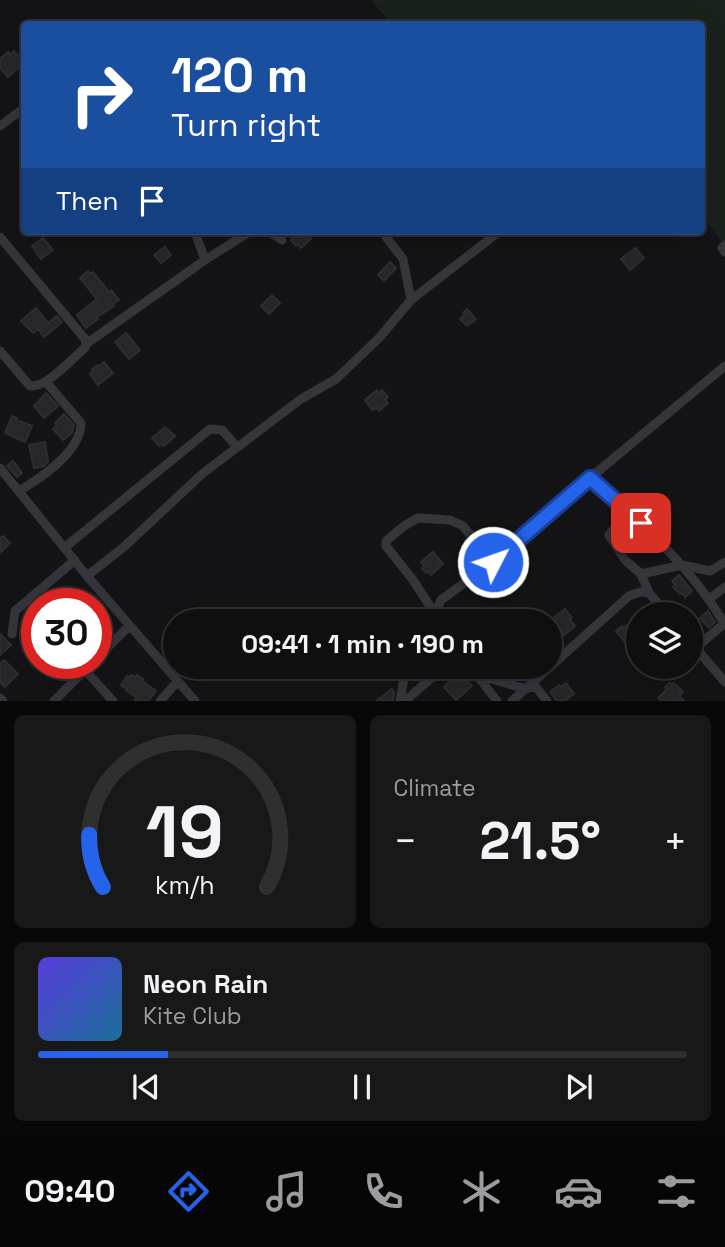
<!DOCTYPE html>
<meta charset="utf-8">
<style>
body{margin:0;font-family:"Space Grotesk",sans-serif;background:#181819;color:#f1f3f6;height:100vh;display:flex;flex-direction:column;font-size:26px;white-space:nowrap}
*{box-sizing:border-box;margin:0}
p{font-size:23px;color:#9b9c9f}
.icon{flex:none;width:38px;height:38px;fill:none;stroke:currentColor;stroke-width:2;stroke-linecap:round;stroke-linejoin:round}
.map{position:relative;height:701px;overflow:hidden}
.panel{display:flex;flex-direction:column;gap:14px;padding:14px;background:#080809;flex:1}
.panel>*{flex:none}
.guide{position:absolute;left:21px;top:21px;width:684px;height:214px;border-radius:7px;box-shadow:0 7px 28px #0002,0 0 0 2px #2f2f30;background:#1a4fa0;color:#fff;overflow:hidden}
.buttons{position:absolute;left:626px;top:602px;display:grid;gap:14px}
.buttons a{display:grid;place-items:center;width:77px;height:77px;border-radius:50%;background:#0f0f10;box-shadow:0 7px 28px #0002,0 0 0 2px #2f2f30;font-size:35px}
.speed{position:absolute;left:21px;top:588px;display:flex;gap:14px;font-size:35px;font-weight:700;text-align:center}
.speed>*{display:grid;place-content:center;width:91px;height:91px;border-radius:50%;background:#0f0f10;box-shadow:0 7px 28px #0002,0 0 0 2px #2f2f30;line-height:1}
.speed .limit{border:10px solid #d22;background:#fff;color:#111}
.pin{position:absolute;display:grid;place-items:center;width:60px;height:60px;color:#fff;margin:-30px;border-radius:14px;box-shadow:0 4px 10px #0006}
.me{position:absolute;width:77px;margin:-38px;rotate:49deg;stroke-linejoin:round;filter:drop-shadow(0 0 5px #0008)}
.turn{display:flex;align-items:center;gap:24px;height:147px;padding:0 35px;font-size:32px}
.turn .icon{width:91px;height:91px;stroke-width:2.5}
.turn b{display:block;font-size:49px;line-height:60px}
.then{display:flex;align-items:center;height:66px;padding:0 35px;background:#0003;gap:14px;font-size:26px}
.big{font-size:52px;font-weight:700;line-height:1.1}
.panel .widget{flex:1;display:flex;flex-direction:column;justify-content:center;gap:10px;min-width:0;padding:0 24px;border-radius:10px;background:#181819}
.panel .dial{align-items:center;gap:0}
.dial svg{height:182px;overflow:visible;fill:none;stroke:#2f2f30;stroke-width:7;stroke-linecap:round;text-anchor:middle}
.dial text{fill:#f1f3f6;stroke:none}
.song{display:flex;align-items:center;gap:21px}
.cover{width:84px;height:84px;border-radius:10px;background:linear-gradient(135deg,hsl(250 70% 55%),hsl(200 70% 35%))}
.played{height:7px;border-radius:4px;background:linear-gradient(90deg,#2563eb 20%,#2f2f30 20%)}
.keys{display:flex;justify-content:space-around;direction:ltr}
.heat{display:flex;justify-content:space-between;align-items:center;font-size:38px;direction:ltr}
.panel .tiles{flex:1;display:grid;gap:14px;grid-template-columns:1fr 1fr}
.widget:last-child{grid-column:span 2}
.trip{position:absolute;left:163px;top:609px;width:399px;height:70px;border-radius:35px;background:#0f0f10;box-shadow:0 7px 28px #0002,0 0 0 2px #2f2f30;font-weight:700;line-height:70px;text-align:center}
.tabs{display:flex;height:112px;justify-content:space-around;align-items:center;background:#060606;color:#9b9c9f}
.tabs .icon{width:49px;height:49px}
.tabs .active{color:#2563eb}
.tabs b{font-size:32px;color:#f1f3f6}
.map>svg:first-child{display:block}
.green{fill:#1a201b}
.building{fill:#27272a;stroke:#2e2e32;stroke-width:2}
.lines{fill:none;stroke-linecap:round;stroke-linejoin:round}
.minor{stroke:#35353b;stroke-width:9}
.route-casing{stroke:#184099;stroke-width:18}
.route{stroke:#2563eb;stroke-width:12}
</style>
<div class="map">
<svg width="725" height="701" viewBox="0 0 725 701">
<rect width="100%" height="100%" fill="#141416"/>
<path class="green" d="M371,0h354v241l-2,3 -21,-29v-191h-311z"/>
<path class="building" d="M14,51l10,12 -16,14 -8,-9v-9l8,-7 2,3z
M296,231h8l7,8 -10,9 -3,-4 -2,2 -5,-6 2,-1 -3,-3z
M43,238l10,12 -12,9 -9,-13z
M165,247l6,8 -10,8 -7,-8z
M635,248l9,10 -14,12 -9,-11z
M390,262l6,6 -12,13 -6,-6z
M88,271l2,3 3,-2 16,20 2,-2 8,10 -6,4 1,2 -17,11 1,2 -12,9 -9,-13 20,-16 -17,-21z
M272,295l8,8 -11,11 -8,-8z
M36,308l12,15 9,-7 5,6 -18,15 -6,-8 -5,4 -12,-12z
M467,309l9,10 -9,7 -7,-7 5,-4 -2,-2z
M126,333l14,17 -11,9 -14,-17z
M104,362l9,11 -15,12 -8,-11 4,-3 -2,-2 6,-4 1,1z
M377,390l2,3 3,-3 6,7 -3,2 3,4 -9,8 -2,-3 -5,2 -7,-10z
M46,393l12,13 -14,12 -10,-12z
M64,414l10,11 -2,8 -9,7 -10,-11 4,-4 -2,-2z
M12,416l5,2v2l15,6 -7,16 -20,-9z
M165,427l10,9 -11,10 -2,-2 -3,2 -7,-8z
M45,442l3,20 -4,4 -10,2 -5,-23z
M13,461l9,12 -5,4 -10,-11z
M632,525l12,12 -11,10 -7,-9 3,-2 -4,-5z
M3,536l7,7 -10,10v-15z
M433,552l10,12 -12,11 -3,-4 -2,2 -4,-5 2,-2 -3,-4z
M679,575l13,16 -7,6 -3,-4 -2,1 -7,-7 2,-2 -3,-4z
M565,609l7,9 -2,2 5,6 -11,9 -12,-16z
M708,611l7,11 -6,6 -9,-10z
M627,625l9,10 -10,8 -10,-12 6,-5 1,2z
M0,634l11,11 -11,10z
M4,660l14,14 -13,13 -5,-5v-19z
M42,663h35l-15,16 -5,-6 -5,5 -13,-12z
M459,672l13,14 -16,14 -12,-13z
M131,675l4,2 2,-2 6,4 -2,1 15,11 -8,10h-14l3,-3 -11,-8 1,-1 -6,-4 6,-9 3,1z
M566,683l8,11 -10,7h-7l-7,-9 9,-7 2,2z
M670,683l2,2 2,-2 9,9 -4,4 5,5h-23l-3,-3 9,-9 -2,-2z
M392,689l2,4 -1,8h-17z"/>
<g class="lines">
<path class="minor" d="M0,126l24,-18
M268,231l14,9
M0,237l85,102 1,5 -1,4c-14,11 -38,40 -55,38l-30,-35
M386,237l17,22 8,41
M725,245l-3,3 3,4
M205,260l46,-29
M86,344l119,-84 -9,-25 4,-4
M0,468l87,108 108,125
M590,478c50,44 100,87 134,145
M19,491c22,-13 62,-40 62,-68l-35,-41
M629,512l-20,23 16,25 16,14 41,-9 28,6 15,-9
M64,548l146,-119 12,1 15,17
M641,574l8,19
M87,576l38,-30 77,-72 99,-75 35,-20 43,-41 32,-38 89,-69
M709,599l16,-12
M425,621l10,-7 -22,-34 -27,-34v-5l18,-15 14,-8 32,2 13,6 30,36
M440,621l-5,-7 6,-14 52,-38 97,-84 135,-112
M12,634l3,-23 60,-51
M691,643l2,2 7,-1 25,-21
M693,645l32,37
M96,659l33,-33
M471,667l4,7 51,15 9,-3 12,15
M85,670l28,31
M476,674l21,27
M0,698l3,3
M54,701l38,-38
M160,701l18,-20
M400,701l6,-34
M405,701l39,-34
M512,701l117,-105 11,-4 9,1 18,21"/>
</g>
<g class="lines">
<defs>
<path id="route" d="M493,562l97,-84 51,45"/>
</defs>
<use href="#route" class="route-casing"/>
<use href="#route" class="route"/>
</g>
</svg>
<div class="buttons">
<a><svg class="icon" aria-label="layers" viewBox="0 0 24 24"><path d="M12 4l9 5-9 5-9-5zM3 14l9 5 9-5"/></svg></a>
</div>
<div class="speed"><div class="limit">30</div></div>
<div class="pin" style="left:641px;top:523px;background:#d93025"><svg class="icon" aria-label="arrive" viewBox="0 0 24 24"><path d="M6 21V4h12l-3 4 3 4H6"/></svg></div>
<svg class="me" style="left:493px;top:562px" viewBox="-20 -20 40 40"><circle r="17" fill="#2563eb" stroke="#fff" stroke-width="3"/><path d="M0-11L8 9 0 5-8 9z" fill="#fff"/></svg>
<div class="trip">09:41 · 1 min · 190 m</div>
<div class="guide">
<div class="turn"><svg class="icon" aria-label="right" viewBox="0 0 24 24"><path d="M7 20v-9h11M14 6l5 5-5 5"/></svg><div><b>120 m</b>Turn right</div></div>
<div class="then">Then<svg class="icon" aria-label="arrive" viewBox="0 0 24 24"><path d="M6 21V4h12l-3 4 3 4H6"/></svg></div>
</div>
</div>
<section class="panel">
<div class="tiles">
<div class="widget dial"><svg viewBox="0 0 100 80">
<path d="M14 69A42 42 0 1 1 86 69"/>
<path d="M14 69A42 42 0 0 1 8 46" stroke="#2563eb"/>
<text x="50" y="56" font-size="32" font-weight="700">19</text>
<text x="50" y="72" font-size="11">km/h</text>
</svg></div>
<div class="widget"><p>Climate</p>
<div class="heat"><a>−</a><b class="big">21.5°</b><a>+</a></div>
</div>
<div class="widget">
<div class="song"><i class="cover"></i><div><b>Neon Rain</b><p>Kite Club</p></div></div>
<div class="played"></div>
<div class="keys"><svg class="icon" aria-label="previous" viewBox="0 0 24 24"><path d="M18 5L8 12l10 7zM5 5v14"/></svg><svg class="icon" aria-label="pause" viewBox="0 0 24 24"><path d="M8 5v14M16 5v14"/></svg><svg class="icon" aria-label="next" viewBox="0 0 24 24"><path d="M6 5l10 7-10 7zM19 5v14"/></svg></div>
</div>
</div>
</section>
<nav class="tabs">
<b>09:40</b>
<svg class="icon active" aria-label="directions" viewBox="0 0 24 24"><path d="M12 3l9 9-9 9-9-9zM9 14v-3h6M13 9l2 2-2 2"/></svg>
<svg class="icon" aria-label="music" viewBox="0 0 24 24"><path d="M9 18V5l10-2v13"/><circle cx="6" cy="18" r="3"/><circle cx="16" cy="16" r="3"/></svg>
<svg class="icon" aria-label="phone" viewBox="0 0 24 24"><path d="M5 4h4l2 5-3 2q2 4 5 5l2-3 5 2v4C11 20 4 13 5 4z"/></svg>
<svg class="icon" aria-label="climate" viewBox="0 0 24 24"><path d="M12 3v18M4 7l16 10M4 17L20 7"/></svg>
<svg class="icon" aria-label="car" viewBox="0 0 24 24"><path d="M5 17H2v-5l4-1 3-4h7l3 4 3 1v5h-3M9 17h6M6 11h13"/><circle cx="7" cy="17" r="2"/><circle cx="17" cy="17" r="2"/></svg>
<svg class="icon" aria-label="filters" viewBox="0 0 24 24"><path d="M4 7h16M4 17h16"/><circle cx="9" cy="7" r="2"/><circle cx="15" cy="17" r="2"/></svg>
</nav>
